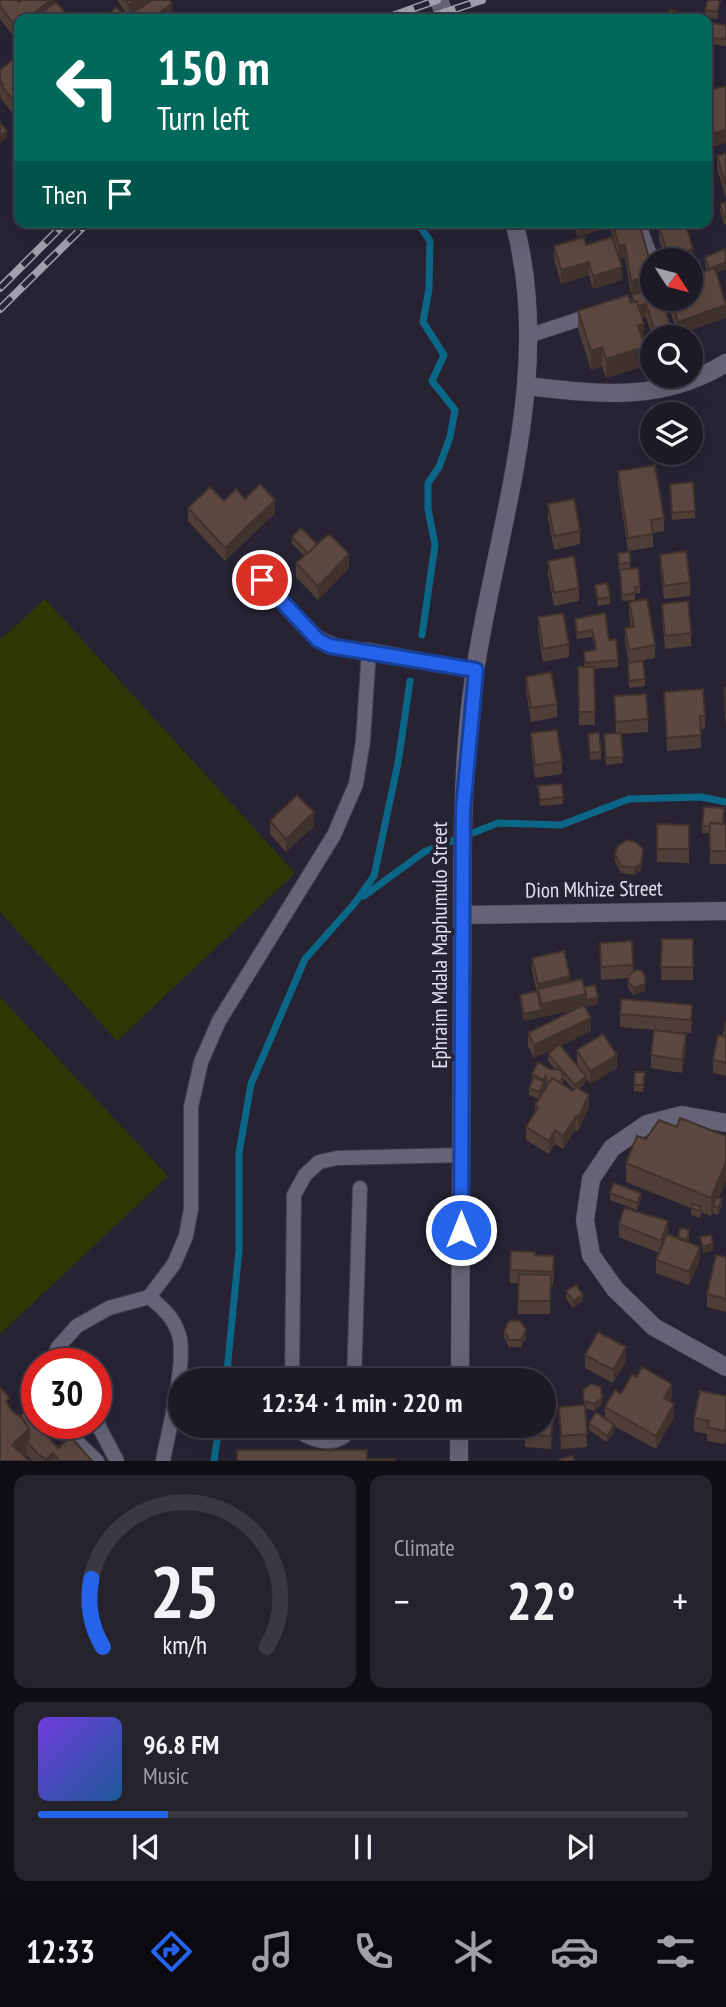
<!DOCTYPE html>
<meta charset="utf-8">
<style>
body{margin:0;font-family:"PT Sans Narrow",sans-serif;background:#25232e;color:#f1f3f6;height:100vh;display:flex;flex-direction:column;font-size:26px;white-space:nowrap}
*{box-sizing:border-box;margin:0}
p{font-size:23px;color:#a0a1a7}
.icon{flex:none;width:38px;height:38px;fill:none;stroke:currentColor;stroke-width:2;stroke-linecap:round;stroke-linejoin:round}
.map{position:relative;height:1461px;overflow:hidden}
.side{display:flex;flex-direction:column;gap:14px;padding:14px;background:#100e15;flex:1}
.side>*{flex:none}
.top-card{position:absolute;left:14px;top:14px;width:698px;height:214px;border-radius:14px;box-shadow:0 7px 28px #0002,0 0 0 2px #3b3843;background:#00695c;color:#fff;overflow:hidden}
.needle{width:46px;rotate:126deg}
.tools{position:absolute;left:640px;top:248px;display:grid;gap:14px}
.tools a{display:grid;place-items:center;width:63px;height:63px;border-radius:50%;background:#1d1a26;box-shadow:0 7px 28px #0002,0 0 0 2px #3b3843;font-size:35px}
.speed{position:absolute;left:21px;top:1348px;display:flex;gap:14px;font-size:35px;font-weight:700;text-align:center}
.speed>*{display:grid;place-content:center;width:91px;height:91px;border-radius:50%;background:#1d1a26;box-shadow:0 7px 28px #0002,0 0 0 2px #3b3843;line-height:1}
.speed .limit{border:10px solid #d22;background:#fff;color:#111}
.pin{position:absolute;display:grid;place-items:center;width:60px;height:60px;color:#fff;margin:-30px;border:4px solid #fff;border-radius:50%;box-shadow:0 2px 7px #0007}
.me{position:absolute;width:77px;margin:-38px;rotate:0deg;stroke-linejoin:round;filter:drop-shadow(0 0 5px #0008)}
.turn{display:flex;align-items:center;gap:24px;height:147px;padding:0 28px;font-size:32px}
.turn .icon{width:91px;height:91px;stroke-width:2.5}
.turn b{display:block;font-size:49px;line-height:60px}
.then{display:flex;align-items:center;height:66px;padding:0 28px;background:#0003;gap:14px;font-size:26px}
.big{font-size:52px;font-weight:600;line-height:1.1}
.side .widget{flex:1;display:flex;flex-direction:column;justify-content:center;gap:10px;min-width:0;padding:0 24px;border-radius:14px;background:#25232e}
.side .dial{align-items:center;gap:0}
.dial svg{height:182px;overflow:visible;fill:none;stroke:#3b3843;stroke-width:7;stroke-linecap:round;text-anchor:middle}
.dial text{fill:#f1f3f6;stroke:none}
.song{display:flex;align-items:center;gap:21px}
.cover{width:84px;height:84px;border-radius:10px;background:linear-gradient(135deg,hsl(260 70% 55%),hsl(210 70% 35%))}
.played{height:7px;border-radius:4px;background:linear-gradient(90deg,#2563eb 20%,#3b3843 20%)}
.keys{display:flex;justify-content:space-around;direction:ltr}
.heat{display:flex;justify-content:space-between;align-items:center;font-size:38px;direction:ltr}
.side .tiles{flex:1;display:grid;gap:14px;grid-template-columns:1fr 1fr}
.widget:last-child{grid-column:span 2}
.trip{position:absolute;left:168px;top:1368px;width:388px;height:70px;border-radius:35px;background:#1d1a26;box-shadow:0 7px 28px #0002,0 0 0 2px #3b3843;font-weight:600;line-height:70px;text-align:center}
.menu{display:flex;height:112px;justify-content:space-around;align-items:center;background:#0c0a0f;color:#a0a1a7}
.menu .icon{width:49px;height:49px}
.menu .on{color:#2563eb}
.menu b{font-size:32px;color:#f1f3f6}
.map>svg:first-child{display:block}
.green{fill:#2e3804}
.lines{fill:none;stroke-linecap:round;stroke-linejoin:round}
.stream{stroke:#0b6787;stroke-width:7}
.service-casing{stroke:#433f4d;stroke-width:16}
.minor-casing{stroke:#433f4d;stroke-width:19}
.service{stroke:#666376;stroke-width:14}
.minor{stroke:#666376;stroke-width:18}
.rail-casing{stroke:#a2a0ad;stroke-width:8}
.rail{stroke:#272333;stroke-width:5;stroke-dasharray:16;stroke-linecap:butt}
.wall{fill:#4f3e37;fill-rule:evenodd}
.shaded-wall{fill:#40322d}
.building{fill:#5c4840;stroke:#40322d;stroke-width:2}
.route-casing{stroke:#184099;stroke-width:18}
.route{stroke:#2563eb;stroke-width:12}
.labels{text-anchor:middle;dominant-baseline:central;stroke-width:7;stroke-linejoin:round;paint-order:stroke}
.street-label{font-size:21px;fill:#e3e1ed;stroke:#272333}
</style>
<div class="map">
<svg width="726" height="1461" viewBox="0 0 726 1461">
<rect width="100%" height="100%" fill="#272333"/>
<path class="green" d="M45,599l250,274 -178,168 -117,-129v-272z
M0,997l168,179 -168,158z"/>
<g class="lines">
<path class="stream" d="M417,222l13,19 -1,48 -6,33 21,33 -12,26 23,29 -5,27 -11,30 -11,16v26l7,36 -13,90
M364,896l60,-44 74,-29 63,2 68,-26 72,-2 25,5
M226,1381l13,-131v-97l12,-69 54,-125 49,-55 20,-28 24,-113 12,-82
M214,1461l5,-35"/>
<defs>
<path id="service" d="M638,222l15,42
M528,336l67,-22
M262,580c37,39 49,70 107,70
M149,1297c14,11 25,21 30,38 8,26 -11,97 -16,126
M51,1363l7,-16 19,-21 32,-18 40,-11 25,-33 12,-28 5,-27v-102l10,-45 18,-41 115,-186 22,-51 7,-43 6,-91 107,20
M292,1381l2,-186 11,-20 14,-13 18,-4 124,-3
M354,1381l6,-193
M96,1421l21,40
M57,1423l40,38
M295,1426c10,16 50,24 55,0"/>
<path id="minor" d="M439,0l7,19
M527,386c72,8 134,17 199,-23
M462,915l264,-4
M726,1123l-44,-8 -35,9 -35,24 -21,31 -6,41 6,35 24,34 39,38 72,40
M460,1381c0,-131 1,-262 2,-393 1,-93 -2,-187 8,-280 18,-161 88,-324 44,-486
M459,1461v-35"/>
</defs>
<use href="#service" class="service-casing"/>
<use href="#minor" class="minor-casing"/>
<use href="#service" class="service"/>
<use href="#minor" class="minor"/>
<defs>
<path id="rail" d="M384,19l53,-19
M425,19l57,-19
M0,288l66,-66
M0,309l88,-87"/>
</defs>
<use href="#rail" class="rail-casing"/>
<use href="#rail" class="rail"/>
</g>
<path class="wall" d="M0,0h54l-35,19v25l-19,-25z
M117,0h33v2l22,9 -13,8h-27v-4l-3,3z
M721,0l-4,19 -12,-2v-7z
M726,25v21l-15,-2v-6z
M19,63v58l-18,-22 -1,-6v-23z
M726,86l-16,62 -3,-17v-40z
M726,153v45l-9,-29v-13z
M726,202v22l-2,1 -4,-14v-7z
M573,222h30v7l-25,8z
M609,222h30l13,60 -10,3 -11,10 -6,-38 -6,2 3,21 -29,9 -4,-14 -28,9 -7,-25v-13l32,-1 28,-4z
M659,227l34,35 -2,1v-2h-25l-7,-21z
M726,250v19l-10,4 -38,62 -12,-36h25l16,-28 -2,-7v-7z
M653,288l21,50 -21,1 -7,-22 -4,1 3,48 -39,12 -4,-12 -11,4 -13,-41v-18l53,-8 1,-8z
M618,471l46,47v13l-11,2v14l-25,4 -10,-67z
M670,491l25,20v7l-23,2z
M224,501l51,12 -50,48 -37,-40v-13z
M548,504l32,27v13l-26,6 -6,-32z
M292,537l25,7 32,24 -31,32 -22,-23v-14l8,-7 -12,-13z
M630,552v17l10,17v7h-5v7l-13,1 -2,-30h-1l-1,-18z
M660,555l30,27v14l-26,3 -4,-31z
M548,561l31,27v13l-25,5 -6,-32z
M595,585l15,12v7l-12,2 -3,-14z
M629,602l26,43v13l-21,4 11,17v7l-16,2 -1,-18v-7h1l-4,-21v-14l6,-1 -2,-12z
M662,604l29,29v13l-26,3 -3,-32z
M538,617l31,27v13l-26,5 -5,-31z
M575,619l34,21 9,20v7l-24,2 1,56h-16l-1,-58h6v-15l12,-2 -4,-13 -15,2z
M526,677l31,27v13l-26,5 -5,-32z
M724,688h2v39l-2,-26z
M664,692l41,24v13h-5l1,19 -34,3z
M614,696l34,23v13l-27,2 2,29 -17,2 -2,-31 12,-1z
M531,733l31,28v13l-27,4 -4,-31z
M588,734l13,18v7l-11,1z
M538,786l25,11v7l-23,2z
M704,807l20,17h2v40h-16v-31h-8z
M270,821l44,5 -28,26 -16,-18z
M657,824l32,1v38l-32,-1z
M615,854l28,2 -2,14 -7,5 -13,-2 -6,-12z
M662,939h31v41h-32z
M632,941l1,31 12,19 -12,4 -5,-8v-9l-27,2 -1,-24v-13z
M532,958l38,24 14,5 14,17 -11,3 -1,-5v6l5,23 -31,15 21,24 -4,-7v-13l40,18 -27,16 -4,-6v4l-7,7 10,19 -11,23 -2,-2 -13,20 -8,-5 -6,10 -23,-14v-13l9,-15v-7l4,-6 -10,-4v-7l3,-7v-7l17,-5 7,1 -8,-9v-7l6,-5 -20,9 -6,-12v-13l45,-23 -31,7 -1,-4v4l-17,4 -4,-19v-7l18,2 -6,-26zM563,1078l11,12 -1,1 -10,-6zM546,1082l1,4 -8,12 5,-10z
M620,1014l72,5 -1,14 -29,-2 24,16 -4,26 -31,-5v-13l3,-25 -34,-3z
M726,1023v53l-13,-3v-13l10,-24z
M645,1079l-2,13 -9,-1v-6z
M677,1127l49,9v45l-7,17 3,8 -4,9 -5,-2 -2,3 -10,-4 -1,6 -9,-3v-7l-65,-26v-19l20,-24z
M610,1193l31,7 -4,10 -27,-10z
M619,1224l48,11 11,4 2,-11 9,9 -1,6 12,17 -11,25 -33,-12v-13l3,-7 -40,-16z
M535,1255l19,14 -1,16h-2l-1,29h-32v-31h-8v-13z
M726,1257v55l-19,-5v-13z
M566,1291l17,10 -10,7 -7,-10z
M504,1331l22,6 -5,10h-12l-5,-10z
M585,1355l41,6 -13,22 -28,-15z
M583,1390l19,15 -8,6 -9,-3 2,39 -26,2 -2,-42 25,-2z
M621,1394l51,3 -2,4 4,16 -18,32 -42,-23v6l-7,10 -18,-12v-7l16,-4v-12z
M726,1396v42l-1,6 -18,-3v-7l-13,-3v-13z
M10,1408l2,3 46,37 34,13h-60l-5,-6 -2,2 -25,4z
M554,1416l-3,33 -26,-2v-13z
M365,1426h24v3h-24z"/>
<path class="shaded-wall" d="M50,0h4v10l-11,9h-17z
M135,0h15v3l-21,15v-13z
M172,4v7l-13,8h-10z
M726,123v20l-16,5v-14z
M7,131v7l-7,5v-7z
M582,222h21v7l-25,8v-14z
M622,222h11l-19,6 -1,11v-14z
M625,244v13l-6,2v-13z
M693,249v13l-2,1v-2h-22v-4z
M589,262v13l-28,9v-14z
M726,262v7l-17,6v-6z
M622,267v13l-29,9v-13z
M652,269v13l-10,3v7l-11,3v-14l9,-9z
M646,304v13l-11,3v-13z
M726,305v13l-48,17v-13z
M644,324v19l-6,-17z
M602,347v19l-11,4v-19z
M645,347v19l-39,12v-19z
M275,500v13l-50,48v-13z
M349,554v14l-31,32v-14z
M314,812v14l-28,26v-13z
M643,849l-2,21 -7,5v-7z
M570,976v14l-32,-1v-5z
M645,976v15l-12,4v-7z
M586,994v14l-44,9v-13z
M598,997v7l-11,3v-7z
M541,1010v7l-17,4v-7z
M591,1018v13l-57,27v-13z
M686,1034v13l-4,26v-13z
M617,1055v13l-27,16v-13z
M546,1076v6l-7,17v-7z
M586,1076v6l-11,10v-7z
M589,1095v13l-11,23v-13z
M576,1116v13l-13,20v-13z
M555,1130v14l-6,10v-13z
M726,1162v19l-11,26 -2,-1v7l-2,3v-18z
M641,1193v7l-4,10v-7z
M722,1199v7l-4,9v-7z
M668,1221v13l-7,20v-13z
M713,1243v7l-10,4v-7z
M700,1247v13l-11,25v-13z
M583,1295v6l-10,7v-7z
M526,1330v7l-5,10v-7z
M626,1347v14l-13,22v-13z
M672,1384v13l-8,14v-13z
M602,1398v7l-8,6v-7z
M554,1403v13l-3,33v-13z
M674,1404v13l-18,32v-13z
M614,1425v7l-7,10v-6z
M29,1429v15l-2,-2v13l-7,6 -8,-16z
M53,1453v8h-7v-1z"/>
<path class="building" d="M0,0h17l2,2 2,-2h29l-23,19h-8v12l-19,-25z
M126,0h9l-6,5z
M153,0h17l2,4 -23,15h-13l-4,-6z
M708,0h12l-3,12 -12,-2z
M56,2l15,17h-38z
M116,7l10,10 -2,2h-19z
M670,10l6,1 -1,8h-6z
M712,23l14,2v14l-15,-1z
M15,58l4,5v45l-18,-23 2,-1 -3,-4v-10z
M726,86v44l-16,4 -3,-16v-27z
M0,122l7,9 -7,5z
M726,153v32l-9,-29z
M726,202v15l-2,1 -4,-14z
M612,222h10l-9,3z
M632,222h7l13,47 -12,3 2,6 -11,3 -6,-37 -6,2 -5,-18z
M672,222h13l8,27 -24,8 -10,-30z
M584,237l2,8 26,-8 10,30 -29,9 -4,-14 -28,8 -7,-24z
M725,249l1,13 -17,7 -4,-12z
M715,268l11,37 -48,17 -7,-23h20v-23z
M653,288v11h9l12,39h-17l-11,-34 -8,2 -1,-5 -3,1 -2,-7z
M628,295l3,8 6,-2 7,23 -6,2 7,21 -39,12 -4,-12 -11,4 -13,-40z
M655,465l9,53 -13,2 2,14 -25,4 -10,-67z
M693,482l2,29 -23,2 -2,-29z
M260,484l15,16 -50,48 -37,-40 22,-21 14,14 12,-12 9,10z
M574,499l6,32 -26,5 -6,-32z
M301,528l16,16 -9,9 -16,-16z
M329,534l20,20 -31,32 -22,-23z
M686,551l4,31 -26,4 -4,-31z
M630,552v11l-11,1 -1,-11z
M574,556l5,32 -25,5 -6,-32z
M638,568l2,18 -5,1v6l-13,2 -2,-25z
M607,583l3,14 -12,2 -3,-14z
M647,599l8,46 -26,5 -4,-22 9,-1 -5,-25z
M688,601l3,32 -26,3 -3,-32z
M563,613l6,31 -26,5 -5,-32z
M605,613l4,27 7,-1 2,21 -33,3 -1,-11 12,-2 -1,-8 -3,-12 -15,3 -2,-14z
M643,661l2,18 -16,2 -1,-18z
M578,667h16l1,45h-16z
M551,672l6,32 -26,4 -5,-31z
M724,688h2v26z
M703,689l2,27h-5l1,19 -34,3 -3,-46z
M646,694l2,25 -32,3 -2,-26z
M557,730l5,31 -27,4 -4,-32z
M599,733l2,19 -11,1 -2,-19z
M621,733l2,24 -17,1 -2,-24z
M562,784l1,13 -23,3 -2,-14z
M297,795l17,17 -28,27 -16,-18z
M704,807l20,1 -1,16 -13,-1v3h-8z
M710,823l16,1v27h-16z
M657,824l32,1v24h-32z
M627,840l9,2 7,7 -2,14 -7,5 -13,-2 -6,-12 3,-8z
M662,939h31v28h-32z
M632,941l1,24 -32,2 -1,-24z
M564,951l6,25 -32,8 -6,-26z
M636,970l6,1 3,5v8l-12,4 -5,-7 1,-6z
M582,979l4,15 -44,10 -4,-15z
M595,985l3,12 -11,3 -3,-13z
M537,991l4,19 -17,4 -4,-19z
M621,999l71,6 -1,15 -71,-6z
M584,1005l7,13 -57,27 -6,-12z
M725,1022l1,1v14l-3,-1z
M654,1030l32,4 -4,26 -31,-5z
M603,1034l14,21 -27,16 -13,-21z
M718,1035l8,2v26l-13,-3z
M559,1044l27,32 -11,9 -27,-31z
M538,1062l11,7 12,1 2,8 -4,4 -7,-4 -3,5 -2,-1 -1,-6 -3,4 -11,-6z
M635,1072h10l-2,13h-9z
M534,1077l10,5 -5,10 -10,-4z
M552,1078l21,13 3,-4 13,8 -11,23 -2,-2 -13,20 -8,-6 -6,11 -23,-14 12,-20 -3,-2z
M680,1118l46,18v26l-15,36 -85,-35 11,-27 9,3 13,-19 18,7z
M614,1183l27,10 -4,10 -27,-10z
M716,1197l6,2 -4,9 -5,-2z
M692,1204l9,3 -1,4 -9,-3z
M624,1208l44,13 -7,20 -42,-17z
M680,1228l9,2 -2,10 -9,-3z
M667,1234l33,13 -11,25 -33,-12z
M711,1235l2,8 -10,4 -3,-10z
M511,1251l24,1v3l19,1 -1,16 -43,-2z
M716,1255l10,2v42l-19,-5z
M519,1274l32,1 -1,26h-32z
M576,1285l7,10 -10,6 -7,-10z
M509,1321h11l6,9 -5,10h-12l-5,-9z
M598,1332l28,15 -13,23 -28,-15z
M642,1367l30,17 -8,14 10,6 -18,32 -51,-29 10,-17 6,4 11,-20 5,3z
M500,1369l22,8 -2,4h-24z
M366,1378h24v3h-24z
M591,1384l10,3 1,11 -8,6 -10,-3 -1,-11z
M0,1387l10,11 -4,3 6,10 10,7 7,11 -17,16 17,16h-29z
M700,1391l26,5v28l-1,7 -18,-4 2,-6 -15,-3z
M544,1402l10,1 -3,33 -26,-2 1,-8h18z
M585,1405l2,29 -26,2 -2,-29z
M26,1411l32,37 13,-11 21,24h-33l-6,-8 -7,7 -9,-7 -10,-11 2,-3v-10l-7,-11 -2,-2z
M596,1412l18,13 -7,11 -18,-13z
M237,1450h130v9h28v2h-158z
M573,1456l1,5h-14v-2z"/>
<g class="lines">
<defs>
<path id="route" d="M262,580l56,60 12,6 146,24 -13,140 -2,420"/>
</defs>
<use href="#route" class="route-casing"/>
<use href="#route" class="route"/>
</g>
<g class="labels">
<g class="street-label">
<text transform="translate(594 889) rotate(-1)">Dion Mkhize Street</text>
<text transform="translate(439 945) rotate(-90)">Ephraim Mdala Maphumulo Street</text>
</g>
</g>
</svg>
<div class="tools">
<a><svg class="needle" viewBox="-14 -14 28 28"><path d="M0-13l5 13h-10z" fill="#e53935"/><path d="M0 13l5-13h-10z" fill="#a0a1a7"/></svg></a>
<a><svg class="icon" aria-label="search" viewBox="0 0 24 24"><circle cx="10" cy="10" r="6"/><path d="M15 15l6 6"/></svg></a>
<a><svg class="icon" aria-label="layers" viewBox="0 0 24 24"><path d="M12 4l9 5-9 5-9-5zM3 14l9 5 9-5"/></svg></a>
</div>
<div class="speed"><div class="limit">30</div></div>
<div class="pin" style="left:262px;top:580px;background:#d93025"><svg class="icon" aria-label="arrive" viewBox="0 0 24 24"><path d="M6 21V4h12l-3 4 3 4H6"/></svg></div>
<svg class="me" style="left:461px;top:1230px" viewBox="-20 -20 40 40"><circle r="17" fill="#2563eb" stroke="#fff" stroke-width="3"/><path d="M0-11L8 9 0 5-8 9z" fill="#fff"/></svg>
<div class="trip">12:34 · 1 min · 220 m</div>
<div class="top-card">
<div class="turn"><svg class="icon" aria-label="left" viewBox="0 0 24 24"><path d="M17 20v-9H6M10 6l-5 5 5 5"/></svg><div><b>150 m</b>Turn left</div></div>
<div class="then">Then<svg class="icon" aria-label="arrive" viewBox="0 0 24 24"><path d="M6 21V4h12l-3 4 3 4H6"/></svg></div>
</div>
</div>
<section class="side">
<div class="tiles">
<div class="widget dial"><svg viewBox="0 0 100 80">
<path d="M14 69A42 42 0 1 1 86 69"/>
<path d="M14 69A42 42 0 0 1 9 39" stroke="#2563eb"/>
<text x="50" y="56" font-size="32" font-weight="700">25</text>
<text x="50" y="72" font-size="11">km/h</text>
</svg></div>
<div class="widget"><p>Climate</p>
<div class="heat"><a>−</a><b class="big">22°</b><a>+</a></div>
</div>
<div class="widget">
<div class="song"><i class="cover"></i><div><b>96.8 FM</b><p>Music</p></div></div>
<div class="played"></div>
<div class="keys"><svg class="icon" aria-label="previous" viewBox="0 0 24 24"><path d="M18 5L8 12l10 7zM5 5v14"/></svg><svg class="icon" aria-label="pause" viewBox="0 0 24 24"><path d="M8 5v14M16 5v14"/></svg><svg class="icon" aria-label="next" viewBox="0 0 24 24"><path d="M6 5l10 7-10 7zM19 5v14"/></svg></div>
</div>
</div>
</section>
<nav class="menu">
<b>12:33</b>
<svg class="icon on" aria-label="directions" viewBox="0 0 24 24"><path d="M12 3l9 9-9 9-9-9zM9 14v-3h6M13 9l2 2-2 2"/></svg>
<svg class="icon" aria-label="music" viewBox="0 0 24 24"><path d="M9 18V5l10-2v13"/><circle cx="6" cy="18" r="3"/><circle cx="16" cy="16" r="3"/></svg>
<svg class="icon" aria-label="phone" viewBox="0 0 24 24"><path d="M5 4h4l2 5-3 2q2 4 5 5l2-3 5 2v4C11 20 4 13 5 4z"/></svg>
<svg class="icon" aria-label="climate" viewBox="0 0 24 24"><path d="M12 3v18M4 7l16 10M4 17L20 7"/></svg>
<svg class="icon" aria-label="car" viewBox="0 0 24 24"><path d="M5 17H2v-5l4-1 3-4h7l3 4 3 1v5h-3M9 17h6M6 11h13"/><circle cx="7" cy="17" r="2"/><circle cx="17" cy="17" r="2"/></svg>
<svg class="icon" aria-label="filters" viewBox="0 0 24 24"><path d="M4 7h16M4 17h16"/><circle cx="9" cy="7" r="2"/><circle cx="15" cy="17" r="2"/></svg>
</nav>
